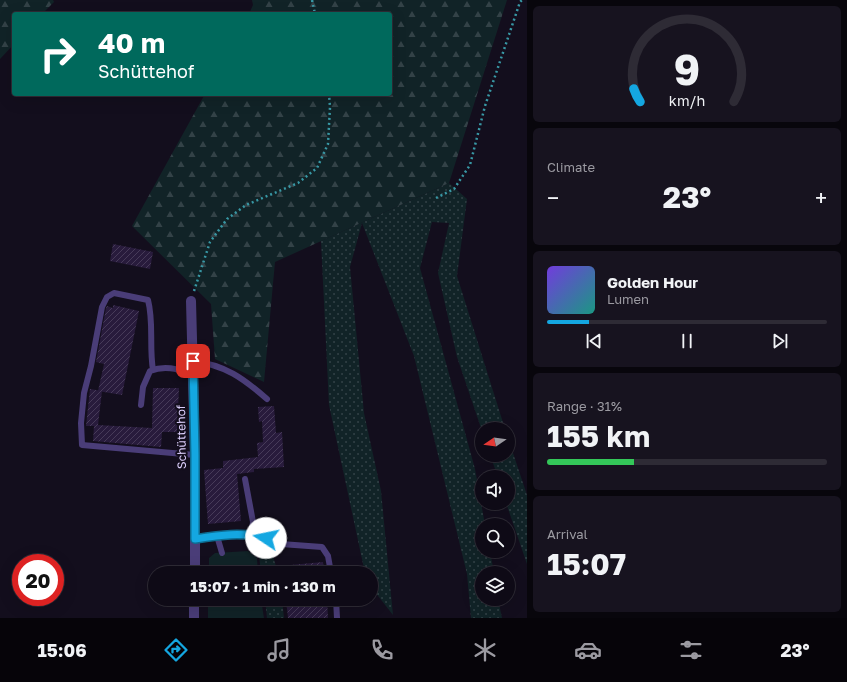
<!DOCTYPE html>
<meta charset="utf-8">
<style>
body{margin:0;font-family:"Golos Text",sans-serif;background:#17131f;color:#f1f3f6;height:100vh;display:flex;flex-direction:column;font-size:15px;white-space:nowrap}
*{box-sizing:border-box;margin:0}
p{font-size:13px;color:#9b9aa1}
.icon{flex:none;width:22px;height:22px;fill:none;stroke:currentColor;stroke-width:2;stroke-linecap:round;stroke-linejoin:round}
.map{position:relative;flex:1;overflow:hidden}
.side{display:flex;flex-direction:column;gap:6px;padding:6px;background:#08060c;width:320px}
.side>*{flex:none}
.top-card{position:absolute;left:12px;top:12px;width:380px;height:84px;border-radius:4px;box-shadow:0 4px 16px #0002,0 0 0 1px #2e2b35;background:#00695c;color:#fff;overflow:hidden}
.needle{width:26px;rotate:257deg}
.tools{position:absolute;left:475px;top:422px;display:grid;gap:8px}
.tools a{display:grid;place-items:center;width:40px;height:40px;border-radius:50%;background:#0e0a16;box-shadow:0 4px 16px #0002,0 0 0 1px #2e2b35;font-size:20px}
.speed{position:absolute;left:12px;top:554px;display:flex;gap:8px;font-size:20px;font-weight:700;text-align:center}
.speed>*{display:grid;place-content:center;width:52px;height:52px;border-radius:50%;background:#0e0a16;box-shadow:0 4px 16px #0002,0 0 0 1px #2e2b35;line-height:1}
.speed .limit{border:6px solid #d22;background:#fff;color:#111}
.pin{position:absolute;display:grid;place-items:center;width:34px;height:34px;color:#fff;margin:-17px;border-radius:8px;box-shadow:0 2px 6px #0006}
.me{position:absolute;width:44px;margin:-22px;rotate:281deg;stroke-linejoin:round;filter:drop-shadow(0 0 3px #0008)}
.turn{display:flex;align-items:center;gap:14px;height:84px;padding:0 20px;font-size:18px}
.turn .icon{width:52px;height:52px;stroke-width:2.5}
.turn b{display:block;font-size:28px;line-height:34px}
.big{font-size:30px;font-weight:700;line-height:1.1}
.side .card{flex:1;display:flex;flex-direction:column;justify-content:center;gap:6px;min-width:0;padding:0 14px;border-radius:6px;background:#17131f}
.side .dial{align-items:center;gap:0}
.dial svg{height:104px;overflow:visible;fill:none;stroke:#2e2b35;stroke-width:7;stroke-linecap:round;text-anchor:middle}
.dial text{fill:#f1f3f6;stroke:none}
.song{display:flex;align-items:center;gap:12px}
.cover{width:48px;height:48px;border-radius:6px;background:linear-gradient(135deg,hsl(260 70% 55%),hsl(170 70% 35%))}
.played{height:4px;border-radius:2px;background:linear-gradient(90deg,#14a7e1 15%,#2e2b35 15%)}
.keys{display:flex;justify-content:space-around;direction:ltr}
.heat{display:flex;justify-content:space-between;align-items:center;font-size:22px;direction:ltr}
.charge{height:6px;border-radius:3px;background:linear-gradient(90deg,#34c759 31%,#2e2b35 0)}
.trip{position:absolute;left:148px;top:566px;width:230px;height:40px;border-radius:20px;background:#0e0a16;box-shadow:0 4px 16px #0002,0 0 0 1px #2e2b35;font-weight:700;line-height:40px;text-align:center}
.tab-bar{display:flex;height:64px;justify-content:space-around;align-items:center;background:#060409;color:#9b9aa1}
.tab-bar .icon{width:28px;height:28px}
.tab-bar .current{color:#14a7e1}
.tab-bar b{font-size:18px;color:#f1f3f6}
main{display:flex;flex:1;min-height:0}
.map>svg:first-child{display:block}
.grass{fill:url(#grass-dots)}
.forest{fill:url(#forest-firs)}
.pitch{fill:#112327}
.building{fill:url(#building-hatch)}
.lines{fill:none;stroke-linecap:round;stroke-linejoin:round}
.path{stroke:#3898a5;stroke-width:2.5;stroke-dasharray:2 3;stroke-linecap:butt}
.lane{stroke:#4a3d78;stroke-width:6}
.street{stroke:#4a3d78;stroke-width:10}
.route-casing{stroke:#0d6d92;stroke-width:10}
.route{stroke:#14a7e1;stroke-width:7}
.labels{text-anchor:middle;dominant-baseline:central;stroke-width:4;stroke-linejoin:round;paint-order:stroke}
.street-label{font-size:12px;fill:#dbcefb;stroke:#130e1d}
</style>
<main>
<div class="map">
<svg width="527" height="618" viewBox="0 0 527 618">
<defs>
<pattern id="grass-dots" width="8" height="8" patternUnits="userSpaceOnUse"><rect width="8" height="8" fill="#112327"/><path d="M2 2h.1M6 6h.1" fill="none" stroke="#334247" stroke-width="1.8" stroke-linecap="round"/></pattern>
<pattern id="forest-firs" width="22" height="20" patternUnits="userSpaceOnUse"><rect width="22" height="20" fill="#112327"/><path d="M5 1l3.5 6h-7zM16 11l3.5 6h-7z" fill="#334247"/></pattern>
<pattern id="building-hatch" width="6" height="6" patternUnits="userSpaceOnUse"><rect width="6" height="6" fill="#281b3c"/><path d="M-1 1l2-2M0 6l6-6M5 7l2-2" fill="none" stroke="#473b59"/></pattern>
</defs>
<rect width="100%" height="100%" fill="#130e1d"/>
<path class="grass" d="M449,183l18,16 -10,77 48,153h-23v2l-25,-74 -19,-84 11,-50 -17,-1 -12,46 55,201 10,56h-3v26h8l4,22h-12v26h16l4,19h-31l-4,-44 -53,-218 -52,-133 -12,44 14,146 17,78 12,124 -22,-28v-14h-6l-36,-168 -8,-164z
M508,438l19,57v69l-21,-61h2v-26h-10l-8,-22h18z
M264,550l8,3 6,20h-17l-2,-18z
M265,599h17l2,19h-17z"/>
<path class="forest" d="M0,0h53l1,2 -12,12h-28v30l-14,15z
M252,0h255l-58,183 -174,79 -11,120 -49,-23 -4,-55 -79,-78 73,-132h185v-80h-141l4,-9z"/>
<path class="pitch" d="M248,551l9,7 1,15h-49v-15l6,-5z
M208,599h53l3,19h-56z"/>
<path class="building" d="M113,244l40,8 -3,17 -40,-8z
M113,305l26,6 -17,84 -24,-4 6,-27 -8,-2 10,-54 1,-2 6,2z
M153,388h26l-2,44h-15l-1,15 -68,-6 1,-15h-8l4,-37 12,2 -4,34 54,3z
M274,406l2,27 6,-1 2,35 -30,2v3l-17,2 4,47 -33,3 -4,-54 19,-2v-7l35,-4 -1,-14 6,-1 -1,-21 -3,1 -1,-15z
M323,562l1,11h-43l-1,-7z
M286,599h41l1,19h-40z"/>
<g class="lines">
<path class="path" d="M312,0l3,14
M436,198l18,-9 16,-24 15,-59 35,-104 2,-2
M194,291l16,-49 17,-23 19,-14 52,-22 19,-15 11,-24 2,-37 -1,-13"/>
<path class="lane" d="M193,361c32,4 50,17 74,38
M153,370c-4,-24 1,-47 -5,-70l-34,-7 -7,4 -5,10 -11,59 -7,27 -3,30 1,22 113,10
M141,405l2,-18 7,-16c15,-6 27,-2 43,3
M245,479l8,43 -2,13
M217,536l5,17
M195,539l39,-5 17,1 15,3 15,6 41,3 6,9 3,17
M336,599l1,19"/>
<path class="street" d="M191,301l4,154v118
M194,618v-19"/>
</g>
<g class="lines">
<defs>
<path id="route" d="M193,361l2,94v84c26,-4 46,-7 71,-1"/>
</defs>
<use href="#route" class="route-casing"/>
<use href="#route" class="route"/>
</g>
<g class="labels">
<g class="street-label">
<text transform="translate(181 437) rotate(-91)">Schüttehof</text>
</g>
</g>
</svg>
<div class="tools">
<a><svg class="needle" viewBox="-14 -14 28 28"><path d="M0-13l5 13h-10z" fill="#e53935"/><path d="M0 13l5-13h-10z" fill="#9b9aa1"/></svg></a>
<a><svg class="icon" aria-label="sound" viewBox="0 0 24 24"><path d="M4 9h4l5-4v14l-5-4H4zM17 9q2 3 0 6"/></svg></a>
<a><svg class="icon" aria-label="search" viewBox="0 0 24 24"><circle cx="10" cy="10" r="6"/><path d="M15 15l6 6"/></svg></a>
<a><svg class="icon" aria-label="layers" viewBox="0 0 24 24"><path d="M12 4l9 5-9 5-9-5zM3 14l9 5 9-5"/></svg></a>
</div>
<div class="speed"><div class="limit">20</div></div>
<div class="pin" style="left:193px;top:361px;background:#d93025"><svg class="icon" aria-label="arrive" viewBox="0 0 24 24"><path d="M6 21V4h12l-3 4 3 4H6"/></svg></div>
<svg class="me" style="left:266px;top:538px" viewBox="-20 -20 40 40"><circle r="19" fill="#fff"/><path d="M0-13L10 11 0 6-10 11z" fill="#14a7e1"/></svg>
<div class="trip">15:07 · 1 min · 130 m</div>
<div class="top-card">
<div class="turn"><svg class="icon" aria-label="right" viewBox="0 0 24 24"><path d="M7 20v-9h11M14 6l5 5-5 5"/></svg><div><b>40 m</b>Schüttehof</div></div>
</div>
</div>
<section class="side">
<div class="card dial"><svg viewBox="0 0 100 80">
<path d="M14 69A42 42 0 1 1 86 69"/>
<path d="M14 69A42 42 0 0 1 9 59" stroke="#14a7e1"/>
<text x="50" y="56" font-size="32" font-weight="700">9</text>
<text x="50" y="72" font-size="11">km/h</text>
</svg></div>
<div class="card"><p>Climate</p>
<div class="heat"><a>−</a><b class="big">23°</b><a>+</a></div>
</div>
<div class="card">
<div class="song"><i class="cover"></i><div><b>Golden Hour</b><p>Lumen</p></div></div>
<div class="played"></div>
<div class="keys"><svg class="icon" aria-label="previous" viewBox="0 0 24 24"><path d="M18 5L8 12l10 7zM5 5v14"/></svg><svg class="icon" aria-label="pause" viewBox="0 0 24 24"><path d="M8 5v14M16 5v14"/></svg><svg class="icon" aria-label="next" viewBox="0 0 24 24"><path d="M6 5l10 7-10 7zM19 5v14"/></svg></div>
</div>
<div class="card"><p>Range · 31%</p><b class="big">155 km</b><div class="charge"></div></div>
<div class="card"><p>Arrival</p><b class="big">15:07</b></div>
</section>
</main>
<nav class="tab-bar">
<b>15:06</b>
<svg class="icon current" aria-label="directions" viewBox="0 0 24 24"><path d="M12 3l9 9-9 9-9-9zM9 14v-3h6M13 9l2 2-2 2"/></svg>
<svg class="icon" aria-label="music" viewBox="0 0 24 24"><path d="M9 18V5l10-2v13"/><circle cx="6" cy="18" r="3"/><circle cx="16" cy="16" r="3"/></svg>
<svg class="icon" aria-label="phone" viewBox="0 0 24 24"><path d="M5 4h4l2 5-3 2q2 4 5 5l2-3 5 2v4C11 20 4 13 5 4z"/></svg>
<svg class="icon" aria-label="climate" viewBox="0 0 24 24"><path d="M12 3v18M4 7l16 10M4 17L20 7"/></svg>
<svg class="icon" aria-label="car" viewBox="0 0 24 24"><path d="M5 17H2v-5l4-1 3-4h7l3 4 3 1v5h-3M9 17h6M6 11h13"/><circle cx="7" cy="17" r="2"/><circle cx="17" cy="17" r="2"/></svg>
<svg class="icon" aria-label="filters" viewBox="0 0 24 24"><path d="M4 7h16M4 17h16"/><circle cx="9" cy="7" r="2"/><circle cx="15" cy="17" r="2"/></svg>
<b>23°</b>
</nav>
